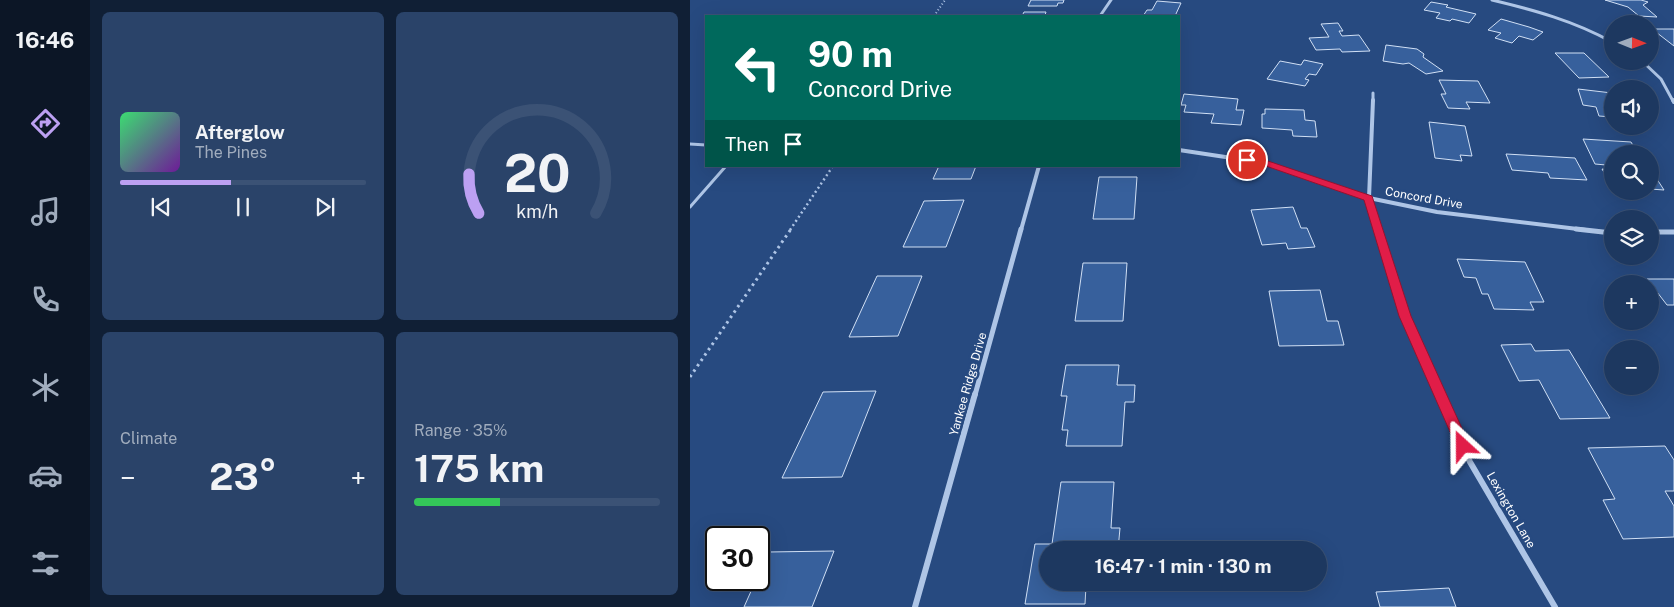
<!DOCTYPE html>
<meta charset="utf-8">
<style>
body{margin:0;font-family:"Public Sans",sans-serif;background:#2a4369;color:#f1f3f6;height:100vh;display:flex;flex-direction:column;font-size:19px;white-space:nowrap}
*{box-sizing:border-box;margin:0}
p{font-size:16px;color:#a0acbd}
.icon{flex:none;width:28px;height:28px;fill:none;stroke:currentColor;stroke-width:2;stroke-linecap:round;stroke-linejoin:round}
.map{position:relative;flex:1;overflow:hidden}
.panel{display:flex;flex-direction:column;gap:12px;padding:12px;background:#101f35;width:600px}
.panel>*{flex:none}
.hud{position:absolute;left:15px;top:15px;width:475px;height:152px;border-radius:0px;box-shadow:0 5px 20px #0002,0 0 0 1px #3b5275;background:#00695c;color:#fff;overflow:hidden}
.needle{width:32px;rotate:91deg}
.controls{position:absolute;left:914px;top:15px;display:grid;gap:10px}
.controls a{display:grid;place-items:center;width:55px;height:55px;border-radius:50%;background:#1d3860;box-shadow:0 5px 20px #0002,0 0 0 1px #3b5275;font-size:25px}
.speed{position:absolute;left:15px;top:526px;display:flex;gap:10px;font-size:25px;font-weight:700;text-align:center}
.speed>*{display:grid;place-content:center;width:65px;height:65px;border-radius:50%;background:#1d3860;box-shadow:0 5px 20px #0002,0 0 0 1px #3b5275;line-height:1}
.speed .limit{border:2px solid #111;border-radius:8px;background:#fff;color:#111}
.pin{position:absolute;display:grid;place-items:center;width:42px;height:42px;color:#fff;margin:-21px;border:2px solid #fff;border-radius:50%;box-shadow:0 1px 5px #0007}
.me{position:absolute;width:55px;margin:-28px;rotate:336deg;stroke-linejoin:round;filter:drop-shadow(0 0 4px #0008)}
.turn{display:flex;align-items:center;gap:18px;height:105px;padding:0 20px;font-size:22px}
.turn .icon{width:65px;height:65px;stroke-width:2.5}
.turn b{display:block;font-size:35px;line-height:42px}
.then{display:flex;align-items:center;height:48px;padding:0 20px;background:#0003;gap:10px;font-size:19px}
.big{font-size:38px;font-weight:700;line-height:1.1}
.panel .card{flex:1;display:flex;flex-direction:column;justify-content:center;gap:8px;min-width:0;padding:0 18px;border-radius:8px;background:#2a4369}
.panel .dial{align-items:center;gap:0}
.dial svg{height:130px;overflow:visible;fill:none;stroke:#3b5275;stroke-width:7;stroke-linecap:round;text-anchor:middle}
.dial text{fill:#f1f3f6;stroke:none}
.song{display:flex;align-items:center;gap:15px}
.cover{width:60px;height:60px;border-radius:8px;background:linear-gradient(135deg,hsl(140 70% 55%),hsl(280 70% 35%))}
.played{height:5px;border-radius:2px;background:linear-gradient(90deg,#bca0f2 45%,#3b5275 45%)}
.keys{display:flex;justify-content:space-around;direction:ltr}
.heat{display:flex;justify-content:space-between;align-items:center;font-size:28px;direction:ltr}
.charge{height:8px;border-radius:4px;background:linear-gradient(90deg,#34c759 35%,#3b5275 0)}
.panel .tiles{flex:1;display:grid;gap:12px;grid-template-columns:repeat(2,1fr)}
.trip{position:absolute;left:349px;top:541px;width:288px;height:50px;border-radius:25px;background:#1d3860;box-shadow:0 5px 20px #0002,0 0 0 1px #3b5275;font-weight:700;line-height:50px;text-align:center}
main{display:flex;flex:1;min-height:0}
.tabs{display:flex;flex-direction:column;width:90px;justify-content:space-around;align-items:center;background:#0c1626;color:#a0acbd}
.tabs .icon{width:35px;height:35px}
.tabs .on{color:#bca0f2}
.tabs b{font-size:22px;color:#f1f3f6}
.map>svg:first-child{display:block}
.building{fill:#37609c;stroke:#d1e0f5}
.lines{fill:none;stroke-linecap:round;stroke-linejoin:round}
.path-far2{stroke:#aec5e6;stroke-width:2;stroke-dasharray:1 2.5;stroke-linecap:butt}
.path-far1{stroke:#aec5e6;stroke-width:2.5;stroke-dasharray:2 3;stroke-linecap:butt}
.path{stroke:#aec5e6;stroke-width:3;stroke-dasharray:2.5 4;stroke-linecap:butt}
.service{stroke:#aec5e6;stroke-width:3}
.minor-far3{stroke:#aec5e6;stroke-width:3}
.minor-far2{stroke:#aec5e6;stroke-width:4}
.minor-far1{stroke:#aec5e6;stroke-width:5}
.minor{stroke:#aec5e6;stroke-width:6}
.route{fill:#e11d48;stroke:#92132f}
.labels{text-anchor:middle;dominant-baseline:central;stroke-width:5;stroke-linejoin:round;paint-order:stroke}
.street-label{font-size:12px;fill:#fff;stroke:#274a80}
</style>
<main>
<nav class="tabs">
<b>16:46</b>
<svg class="icon on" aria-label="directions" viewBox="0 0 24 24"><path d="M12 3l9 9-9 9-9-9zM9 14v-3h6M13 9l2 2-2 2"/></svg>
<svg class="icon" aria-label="music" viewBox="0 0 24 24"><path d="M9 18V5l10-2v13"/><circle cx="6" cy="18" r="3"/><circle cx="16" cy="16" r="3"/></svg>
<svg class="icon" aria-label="phone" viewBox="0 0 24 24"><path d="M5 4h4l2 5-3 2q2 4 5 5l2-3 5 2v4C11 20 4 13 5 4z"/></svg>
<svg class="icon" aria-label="climate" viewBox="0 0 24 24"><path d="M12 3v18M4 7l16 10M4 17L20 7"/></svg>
<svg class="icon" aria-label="car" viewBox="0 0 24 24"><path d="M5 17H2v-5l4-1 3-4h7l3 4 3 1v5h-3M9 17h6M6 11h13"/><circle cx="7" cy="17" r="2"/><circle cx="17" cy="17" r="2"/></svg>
<svg class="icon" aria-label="filters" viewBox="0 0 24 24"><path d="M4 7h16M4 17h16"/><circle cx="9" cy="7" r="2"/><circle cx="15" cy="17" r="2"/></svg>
</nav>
<section class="panel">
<div class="tiles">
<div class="card">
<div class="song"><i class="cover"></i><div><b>Afterglow</b><p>The Pines</p></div></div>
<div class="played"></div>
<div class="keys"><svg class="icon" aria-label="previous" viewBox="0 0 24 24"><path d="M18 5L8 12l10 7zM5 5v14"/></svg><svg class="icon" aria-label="pause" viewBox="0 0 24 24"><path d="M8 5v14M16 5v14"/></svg><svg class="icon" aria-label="next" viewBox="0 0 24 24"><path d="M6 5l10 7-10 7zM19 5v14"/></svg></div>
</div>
<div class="card dial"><svg viewBox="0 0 100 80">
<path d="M14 69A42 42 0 1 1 86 69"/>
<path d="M14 69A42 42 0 0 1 8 45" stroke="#bca0f2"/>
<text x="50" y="56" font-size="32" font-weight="700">20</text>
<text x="50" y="72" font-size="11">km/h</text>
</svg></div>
<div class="card"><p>Climate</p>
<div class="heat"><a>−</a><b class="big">23°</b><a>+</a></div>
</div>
<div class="card"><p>Range · 35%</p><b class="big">175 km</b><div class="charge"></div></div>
</div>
</section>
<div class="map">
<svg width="984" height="607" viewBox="0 0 984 607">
<rect width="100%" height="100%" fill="#274a80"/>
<path class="building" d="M341,0h33l-1,3h-5l-1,3h-29z
M915,0h36l7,2 -5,3 14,12 -18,-1 -11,-9z
M467,1l24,2 -6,13h-32l4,-6h5z
M741,2l17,3 -2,2 30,7 -7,9 -17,-4 -2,2 -14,-3 4,-5 -16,-3z
M334,12h22l-1,3h2l-25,1z
M811,19l28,8 14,5 -10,8 -14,-4 -7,7 -17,-5 6,-5 -13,-3z
M648,23l5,8h-4l3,5 17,-1 11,16 -28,1 -2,-3 -24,1 -7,-12 20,-1 -8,-13z
M962,29h22v17z
M696,45l31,4 7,5 -1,3 20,14 -17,3 -17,-11 -6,1 -20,-3z
M865,53h29l25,24 -30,1z
M614,60l19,4 -7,11 -7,-1 -4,5 4,1 -4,6 -38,-7 13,-18 21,4z
M749,80l39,1 12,22 -24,-1 4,7 -22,-1 -7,-14h5z
M888,89l34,4v24l-13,-1 -3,-9 -13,-2z
M494,94l54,5 -2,11h8l-3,15 -30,-2 3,-9 -30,-2 2,-7h-5z
M575,109l39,1 1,10 10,1 2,16 -24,-1 -1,-6 -30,-2v-14h3z
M739,122l36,4 7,30 -12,-1 2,6 -27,-3z
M893,139l48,3 7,12h-26v32l-10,-17 7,1 -3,-5 -11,-1z
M816,154l69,4 12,22 -37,-2 -2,-5 -36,-3z
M249,166h37l-5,13h-38z
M960,172l3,1 11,17 -14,-1z
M409,177h38l-3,42h-41z
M274,200l-18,47h-43l21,-46z
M603,207l8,21h6l8,19 -27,2 -2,-6 -24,2 -11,-35z
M767,259l68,3 19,40h-14l4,8 -40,-1 -6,-15h-6l-6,-16 -12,-1z
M393,263h44l-4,58h-48z
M187,276h45l-24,60 -49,1z
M957,279h27v26h-7z
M630,290l7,31h11l6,24 -65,1 -10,-55z
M841,344l4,7 34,-1 41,68 -50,1 -21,-39 -20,1 -18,-36z
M376,365h53l-2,20h18l-1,17h-9l-3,44h-56l2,-16h-6l5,-34h-6z
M186,391l-34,86 -60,1 41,-86z
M975,446l9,14v31h-9l9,15v31l-51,2 -20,-39 12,-1 -27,-51z
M371,482h53l-3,46h9l-2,22h-70v32h68l-1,4h-29l-1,18h-60l10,-60h17z
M144,551l-22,56h-68l12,-27h3v-7l9,-21z
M759,588l7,19h-76l-4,-15z"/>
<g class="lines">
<path class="path-far2" d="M244,16l11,-16"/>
<path class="path-far1" d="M100,230l43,-64"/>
<path class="path" d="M0,377l101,-148"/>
<path class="service" d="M0,144l16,1
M0,207l36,-41"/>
<path class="minor-far3" d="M802,0c42,10 82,21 120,42
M410,16l11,-16
M952,61l19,18 12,22
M683,101v-8"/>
<path class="minor-far2" d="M683,100l-4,98 10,32
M983,100l1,2
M489,150l86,13 104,35 68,14 149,18
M331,230l18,-64"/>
<path class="minor-far1" d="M688,229l27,87 35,79
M886,229l36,4
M960,232h24
M285,395l46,-166"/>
<path class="minor" d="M750,394l30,68 85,145
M225,607l60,-213"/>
</g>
<path class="route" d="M554,158l24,3 104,35 39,120 59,130 -2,4 -5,2 -5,-2 -59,-134 -35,-116 -101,-35 -19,-3z"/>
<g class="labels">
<g class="street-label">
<text transform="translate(734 198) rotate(10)">Concord Drive</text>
<text transform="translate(278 384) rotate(-74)">Yankee Ridge Drive</text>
<text transform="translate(821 510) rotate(60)">Lexington Lane</text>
</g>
</g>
</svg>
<div class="controls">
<a><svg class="needle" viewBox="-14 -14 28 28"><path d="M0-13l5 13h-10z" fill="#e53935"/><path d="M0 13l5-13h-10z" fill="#a0acbd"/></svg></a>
<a><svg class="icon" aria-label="sound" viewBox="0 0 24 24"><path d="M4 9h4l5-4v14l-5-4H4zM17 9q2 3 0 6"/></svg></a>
<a><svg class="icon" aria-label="search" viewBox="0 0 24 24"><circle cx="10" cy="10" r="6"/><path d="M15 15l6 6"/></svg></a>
<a><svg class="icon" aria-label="layers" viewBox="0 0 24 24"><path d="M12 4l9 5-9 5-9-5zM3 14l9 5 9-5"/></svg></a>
<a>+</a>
<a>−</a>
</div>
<div class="speed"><div class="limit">30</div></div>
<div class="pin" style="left:557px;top:160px;background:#d93025"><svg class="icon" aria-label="arrive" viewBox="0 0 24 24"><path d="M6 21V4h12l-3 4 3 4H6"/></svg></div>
<svg class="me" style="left:773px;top:446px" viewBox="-20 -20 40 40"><path d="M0-17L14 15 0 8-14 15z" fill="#e11d48" stroke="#fff" stroke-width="4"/></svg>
<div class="trip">16:47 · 1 min · 130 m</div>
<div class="hud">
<div class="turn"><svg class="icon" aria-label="left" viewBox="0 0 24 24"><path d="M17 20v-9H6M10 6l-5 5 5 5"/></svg><div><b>90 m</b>Concord Drive</div></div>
<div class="then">Then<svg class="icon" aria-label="arrive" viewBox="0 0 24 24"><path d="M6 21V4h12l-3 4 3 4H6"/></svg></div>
</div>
</div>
</main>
